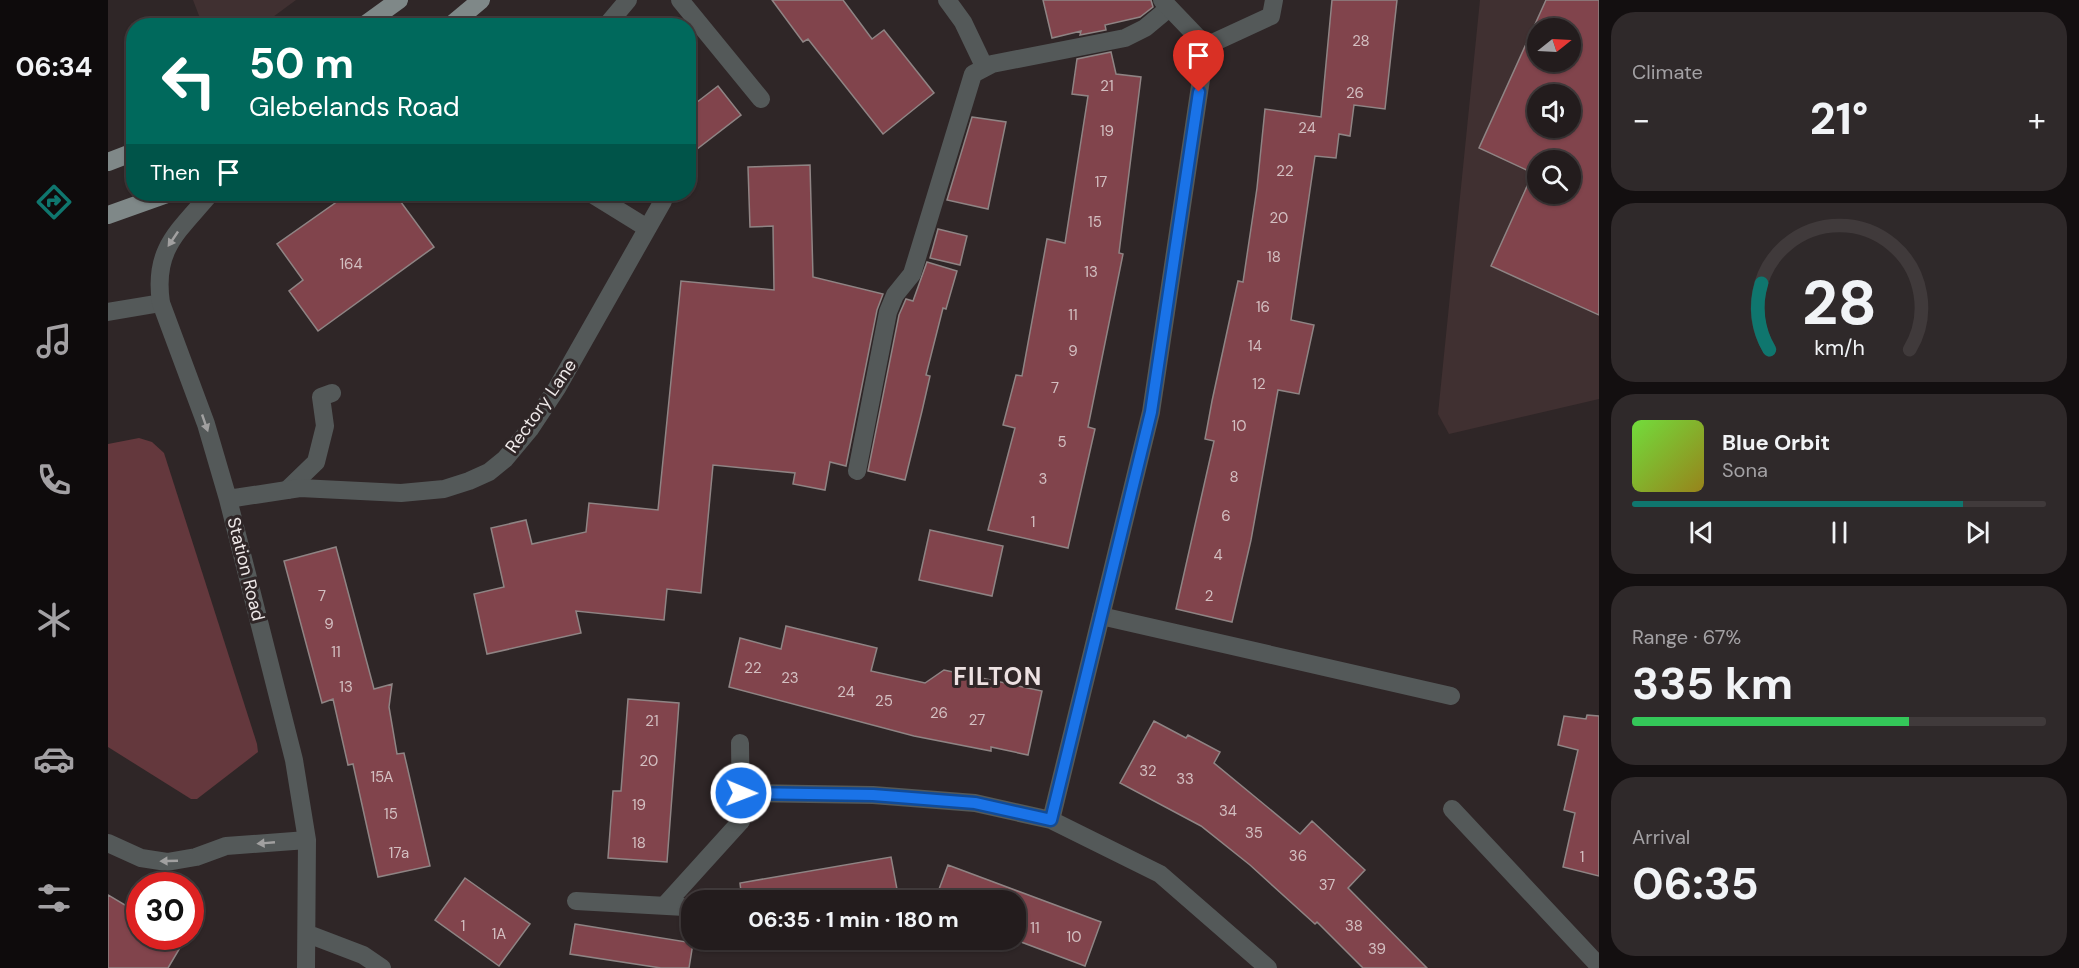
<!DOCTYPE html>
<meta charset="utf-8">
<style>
body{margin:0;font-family:"DM Sans",sans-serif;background:#2f292a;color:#f1f3f6;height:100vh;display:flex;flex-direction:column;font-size:22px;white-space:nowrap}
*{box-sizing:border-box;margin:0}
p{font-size:20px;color:#a3a1a4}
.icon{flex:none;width:33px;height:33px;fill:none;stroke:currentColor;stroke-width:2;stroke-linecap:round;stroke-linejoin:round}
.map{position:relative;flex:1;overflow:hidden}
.side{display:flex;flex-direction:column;gap:12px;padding:12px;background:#130f10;width:480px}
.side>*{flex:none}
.guide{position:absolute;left:18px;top:18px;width:570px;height:183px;border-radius:24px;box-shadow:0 2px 4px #0004,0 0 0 2px #403a3b;background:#00695c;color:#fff;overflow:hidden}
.needle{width:39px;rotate:72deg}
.fabs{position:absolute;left:1419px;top:18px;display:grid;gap:12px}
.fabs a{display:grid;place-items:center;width:54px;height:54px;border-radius:50%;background:#231c1d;box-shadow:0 2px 4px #0004,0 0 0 2px #403a3b;font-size:30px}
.speed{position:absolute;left:18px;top:872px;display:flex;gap:12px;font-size:30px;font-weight:700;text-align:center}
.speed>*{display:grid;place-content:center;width:78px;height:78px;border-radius:50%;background:#231c1d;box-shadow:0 2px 4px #0004,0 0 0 2px #403a3b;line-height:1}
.speed .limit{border:9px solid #d22;background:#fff;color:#111}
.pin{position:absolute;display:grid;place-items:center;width:51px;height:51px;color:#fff;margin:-62px -26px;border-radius:50% 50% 50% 0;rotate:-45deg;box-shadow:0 0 6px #0007}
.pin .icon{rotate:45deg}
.me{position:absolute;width:66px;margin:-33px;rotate:91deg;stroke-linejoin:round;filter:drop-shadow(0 0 4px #0008)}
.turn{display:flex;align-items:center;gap:21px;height:126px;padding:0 24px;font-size:27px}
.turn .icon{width:78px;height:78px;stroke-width:2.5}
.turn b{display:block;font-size:42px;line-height:51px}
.then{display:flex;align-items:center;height:57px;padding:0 24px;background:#0003;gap:12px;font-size:22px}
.big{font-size:45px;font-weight:700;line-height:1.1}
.side .card{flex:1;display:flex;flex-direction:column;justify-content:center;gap:9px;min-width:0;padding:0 21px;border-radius:24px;background:#2f292a}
.side .dial{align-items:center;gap:0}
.dial svg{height:156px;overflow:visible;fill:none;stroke:#403a3b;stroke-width:7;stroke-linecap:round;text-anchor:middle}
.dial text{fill:#f1f3f6;stroke:none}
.song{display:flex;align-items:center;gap:18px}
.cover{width:72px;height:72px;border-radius:9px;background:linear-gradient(135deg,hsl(100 70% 55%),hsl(50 70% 35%))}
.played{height:6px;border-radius:3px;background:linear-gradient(90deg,#0f766e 80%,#403a3b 80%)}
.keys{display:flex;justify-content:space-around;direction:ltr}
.heat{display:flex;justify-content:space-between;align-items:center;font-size:33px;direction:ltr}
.charge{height:9px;border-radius:4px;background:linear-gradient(90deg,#34c759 67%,#403a3b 0)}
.trip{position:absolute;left:573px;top:890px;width:345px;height:60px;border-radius:24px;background:#231c1d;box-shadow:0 2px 4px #0004,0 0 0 2px #403a3b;font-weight:700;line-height:60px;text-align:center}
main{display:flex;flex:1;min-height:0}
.dock{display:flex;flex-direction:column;width:108px;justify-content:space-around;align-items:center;background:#0e0b0c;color:#a3a1a4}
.dock .icon{width:42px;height:42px}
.dock .current{color:#0f766e}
.dock b{font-size:27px;color:#f1f3f6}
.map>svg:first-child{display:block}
.built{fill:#403031;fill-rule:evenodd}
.green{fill:#64383d}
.building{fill:#81444c;stroke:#8f8484;stroke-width:1.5;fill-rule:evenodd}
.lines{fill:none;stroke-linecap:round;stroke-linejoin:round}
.service{stroke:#545959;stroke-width:18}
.minor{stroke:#545959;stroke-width:18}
.primary{stroke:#7f8888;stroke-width:18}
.oneway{fill:#a1a0a0}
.route-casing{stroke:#114b97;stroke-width:15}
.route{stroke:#1a73e8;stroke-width:10}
.labels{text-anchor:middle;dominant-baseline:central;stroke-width:6;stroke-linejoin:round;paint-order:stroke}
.number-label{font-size:15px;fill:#d3bfc1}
.street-label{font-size:18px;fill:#eee8e8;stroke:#2f2627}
.district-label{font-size:24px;font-weight:bold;letter-spacing:1.5px;fill:#ede1e2;stroke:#2f2627}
</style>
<main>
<nav class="dock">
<b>06:34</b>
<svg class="icon current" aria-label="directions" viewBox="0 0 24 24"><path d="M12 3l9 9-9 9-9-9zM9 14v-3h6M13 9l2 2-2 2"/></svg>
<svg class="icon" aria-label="music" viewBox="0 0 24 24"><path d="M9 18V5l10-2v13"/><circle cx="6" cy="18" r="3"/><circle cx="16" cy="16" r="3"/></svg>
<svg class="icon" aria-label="phone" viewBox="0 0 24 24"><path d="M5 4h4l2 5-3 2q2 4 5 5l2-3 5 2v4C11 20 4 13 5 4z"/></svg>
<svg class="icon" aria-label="climate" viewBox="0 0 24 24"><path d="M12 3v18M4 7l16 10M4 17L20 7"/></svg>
<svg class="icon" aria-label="car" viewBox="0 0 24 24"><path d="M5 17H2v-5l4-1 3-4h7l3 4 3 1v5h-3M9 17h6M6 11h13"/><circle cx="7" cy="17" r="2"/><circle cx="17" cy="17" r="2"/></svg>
<svg class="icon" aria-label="filters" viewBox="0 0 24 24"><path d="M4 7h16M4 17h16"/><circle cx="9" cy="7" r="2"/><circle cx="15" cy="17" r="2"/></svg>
</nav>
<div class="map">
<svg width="1491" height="968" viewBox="0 0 1491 968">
<rect width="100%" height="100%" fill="#2f2627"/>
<path class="built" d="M85,0h103l-34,25 -59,1z
M1372,0h119v399l-150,35 -11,-20zM1430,28h32v34h-32zM1430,94h32v34h-32zM1430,160h32v34h-32z"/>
<path class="green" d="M31,438l13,4 12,11 93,291 1,8 -61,47h-6l-83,-52v-303z"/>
<path class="building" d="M664,0h71l29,39 12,-9 50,63 -51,41 -75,-95 -5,3z
M935,0h108l2,7 -13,10 -35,8 1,5 -26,5 1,-4 -29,7z
M1224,0h65l-12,109 -31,-4 -4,31 -11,-2 -3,24 -21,-2 -24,164 23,5 -15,69 -21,-4 -27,150 -19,82 -56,-13 38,-168 -9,-2 7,-38 26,-120 5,1 14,-94 8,-79 56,8z
M1438,0h53v315l-108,-49 42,-93 -54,-25zM1430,28h32v34h-32zM1430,94h32v34h-32zM1430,160h32v34h-32z
M1003,52l5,22 25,3 -22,176 4,1 -35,173 7,2 -27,119 -80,-18 27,-102 -12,-3 13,-50 6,1 25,-137 18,4 23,-147 -16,-2 5,-35z
M610,86l23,29 -53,41v-47z
M864,117l34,5 -18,87 -41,-9z
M702,165l3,112 70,17 -6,16 -31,156 -16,-4 -5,28 -32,-6 2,-11 -82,-8 -12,128 -34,-4 -3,31 -88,-9 5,22 -94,21 -13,-60 30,-7 -13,-59 35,-8 6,24 54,-12 3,-29 69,7 23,-229 93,9 -1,-64 -23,1 -2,-60z
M240,194h47l39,53 -116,84 -29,-40 14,-11 -26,-36z
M830,229l29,7 -7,29 -30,-7z
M819,262l30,9 -11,38 -3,-1 -17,67 4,1 -8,35 -17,69 -37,-9 31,-156 7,-16 7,2z
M822,530l73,16 -11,50 -73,-16z
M228,547l38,142 18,-5 -3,23 8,47 7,-1 26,113 -52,11 -25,-113 -5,1 -15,-66 -11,4 -38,-142z
M678,626l91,22 -6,23 54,12 19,-13 98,21 -14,64 -37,-8v4l-77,-15 -185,-49 11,-49 41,11z
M520,699l51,4 -12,159 -59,-4 5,-67h8z
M1479,715l12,1v160l-36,-9 12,-54 -11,-3 14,-60 -20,-5 6,-29 22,3z
M1046,721l32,17 2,-3 32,17 -6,11 86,71 12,-13 53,49 -17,18 79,80h-64l-46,-46 -2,2 -65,-59 -49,-39 -81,-43z
M783,857l8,43h-157l-2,-17z
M840,865l153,57 -16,44 -72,-27h3v-39h-81z
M357,878l65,46 -31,42 -64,-46z
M0,895l32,19v22h47l-19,32h-60z
M467,924l118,19 -4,25h-28l-91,-14z"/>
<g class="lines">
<path class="service" d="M839,0l16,22 21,44
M0,312l53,-9
M749,471l31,-159 7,-17 17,-21 61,-200 19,-10 133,-26 20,-10 24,-20
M179,490l29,-28 9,-36 -4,-29 11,-4
M993,616l350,80
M1344,809l147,157
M468,901l109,6
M556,906l77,-85"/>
<path class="minor" d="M572,0l81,99
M498,26l22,-26
M1098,46l65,-30 3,-16
M102,194c-32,38 -57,55 -49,109l45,121 22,75 66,261 13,80 -1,128
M484,194l55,34
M120,499l72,-11 101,5 43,-4 25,-8 20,-9 16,-13 25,-30 27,-41 106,-187
M632,743l1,78
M633,793l132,2 102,8 76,17 109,54 108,94
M943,820l100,-408 55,-366 -44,-46
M0,843l33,15 26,4 29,-5 30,-11 81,-6
M200,934l55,21 19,13"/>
<path class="primary" d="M255,26l36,-26
M342,26l31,-26
M0,162l26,-10
M0,215l59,-21"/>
</g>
<defs><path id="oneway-solid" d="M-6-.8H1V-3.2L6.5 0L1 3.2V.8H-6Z" transform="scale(1.5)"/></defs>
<g class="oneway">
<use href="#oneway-solid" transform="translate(65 239) rotate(124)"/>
<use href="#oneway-solid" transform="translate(97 423) rotate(71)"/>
<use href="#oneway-solid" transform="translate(158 843) rotate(175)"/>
<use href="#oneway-solid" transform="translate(61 861) rotate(178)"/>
</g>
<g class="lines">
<defs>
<path id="route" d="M633,793l132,2 102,8 76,17 100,-408 48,-320"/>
</defs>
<use href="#route" class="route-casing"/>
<use href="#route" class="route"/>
</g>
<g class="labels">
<g class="number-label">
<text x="1253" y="41">28</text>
<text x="999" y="86">21</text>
<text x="1247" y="93">26</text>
<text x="1199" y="128">24</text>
<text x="999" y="131">19</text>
<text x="1177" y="171">22</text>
<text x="993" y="182">17</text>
<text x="1171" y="218">20</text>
<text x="987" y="222">15</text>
<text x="1166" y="257">18</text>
<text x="243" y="264">164</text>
<text x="983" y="272">13</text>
<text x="1155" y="307">16</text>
<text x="965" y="315">11</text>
<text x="1147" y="346">14</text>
<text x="965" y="351">9</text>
<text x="1151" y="384">12</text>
<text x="947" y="388">7</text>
<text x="1131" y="426">10</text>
<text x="954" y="442">5</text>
<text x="1126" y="477">8</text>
<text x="935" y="479">3</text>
<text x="1118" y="516">6</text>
<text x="925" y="522">1</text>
<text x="1110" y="555">4</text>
<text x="214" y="596">7</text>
<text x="1101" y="596">2</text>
<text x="221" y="624">9</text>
<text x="228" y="652">11</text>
<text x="645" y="668">22</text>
<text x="682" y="678">23</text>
<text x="238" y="687">13</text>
<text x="738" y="692">24</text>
<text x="776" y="701">25</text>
<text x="831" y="713">26</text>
<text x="869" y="720">27</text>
<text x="544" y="721">21</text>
<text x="541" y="761">20</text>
<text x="1040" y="771">32</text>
<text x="274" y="777">15A</text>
<text x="1077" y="779">33</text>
<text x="531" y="805">19</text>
<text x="1120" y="811">34</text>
<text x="283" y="814">15</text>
<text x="1146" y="833">35</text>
<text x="531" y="843">18</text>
<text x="291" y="853">17a</text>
<text x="1190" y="856">36</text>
<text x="1474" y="857">1</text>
<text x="1219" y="885">37</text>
<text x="355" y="926">1</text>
<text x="1246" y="926">38</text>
<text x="927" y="928">11</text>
<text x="391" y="934">1A</text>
<text x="966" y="937">10</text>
<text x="1269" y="949">39</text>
</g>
<g class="street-label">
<text transform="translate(433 406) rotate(-55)">Rectory Lane</text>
<text transform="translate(138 569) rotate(76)">Station Road</text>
</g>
<g class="district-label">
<text x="890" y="676">FILTON</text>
</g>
</g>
</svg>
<div class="fabs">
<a><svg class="needle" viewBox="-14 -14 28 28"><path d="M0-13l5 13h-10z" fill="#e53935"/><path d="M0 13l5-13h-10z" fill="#a3a1a4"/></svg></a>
<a><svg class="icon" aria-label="sound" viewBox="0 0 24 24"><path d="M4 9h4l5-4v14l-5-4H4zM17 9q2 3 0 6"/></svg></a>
<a><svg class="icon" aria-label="search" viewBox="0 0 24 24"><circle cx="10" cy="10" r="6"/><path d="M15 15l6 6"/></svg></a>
</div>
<div class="speed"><div class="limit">30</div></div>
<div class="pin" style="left:1091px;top:92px;background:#d93025"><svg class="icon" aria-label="arrive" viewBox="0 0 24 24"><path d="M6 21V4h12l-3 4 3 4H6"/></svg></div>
<svg class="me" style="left:633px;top:793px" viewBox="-20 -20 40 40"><circle r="17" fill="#1a73e8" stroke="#fff" stroke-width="3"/><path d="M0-11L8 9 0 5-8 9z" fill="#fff"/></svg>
<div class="trip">06:35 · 1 min · 180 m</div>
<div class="guide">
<div class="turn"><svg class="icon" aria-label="left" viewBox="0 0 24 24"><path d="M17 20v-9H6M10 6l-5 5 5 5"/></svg><div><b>50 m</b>Glebelands Road</div></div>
<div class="then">Then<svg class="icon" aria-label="arrive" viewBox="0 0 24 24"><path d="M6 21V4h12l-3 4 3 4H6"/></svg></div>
</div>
</div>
<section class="side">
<div class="card"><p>Climate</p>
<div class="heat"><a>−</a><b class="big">21°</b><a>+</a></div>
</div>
<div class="card dial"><svg viewBox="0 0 100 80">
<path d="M14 69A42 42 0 1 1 86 69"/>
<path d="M14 69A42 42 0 0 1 10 35" stroke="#0f766e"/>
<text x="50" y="56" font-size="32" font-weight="700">28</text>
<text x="50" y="72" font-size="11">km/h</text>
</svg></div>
<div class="card">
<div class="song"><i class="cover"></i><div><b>Blue Orbit</b><p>Sona</p></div></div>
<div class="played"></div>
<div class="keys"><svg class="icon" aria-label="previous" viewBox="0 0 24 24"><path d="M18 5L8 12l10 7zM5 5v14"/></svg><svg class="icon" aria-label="pause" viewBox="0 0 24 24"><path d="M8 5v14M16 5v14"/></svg><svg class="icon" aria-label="next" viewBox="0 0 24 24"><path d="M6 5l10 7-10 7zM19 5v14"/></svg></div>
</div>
<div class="card"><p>Range · 67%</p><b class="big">335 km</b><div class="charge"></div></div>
<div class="card"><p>Arrival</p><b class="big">06:35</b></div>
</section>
</main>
